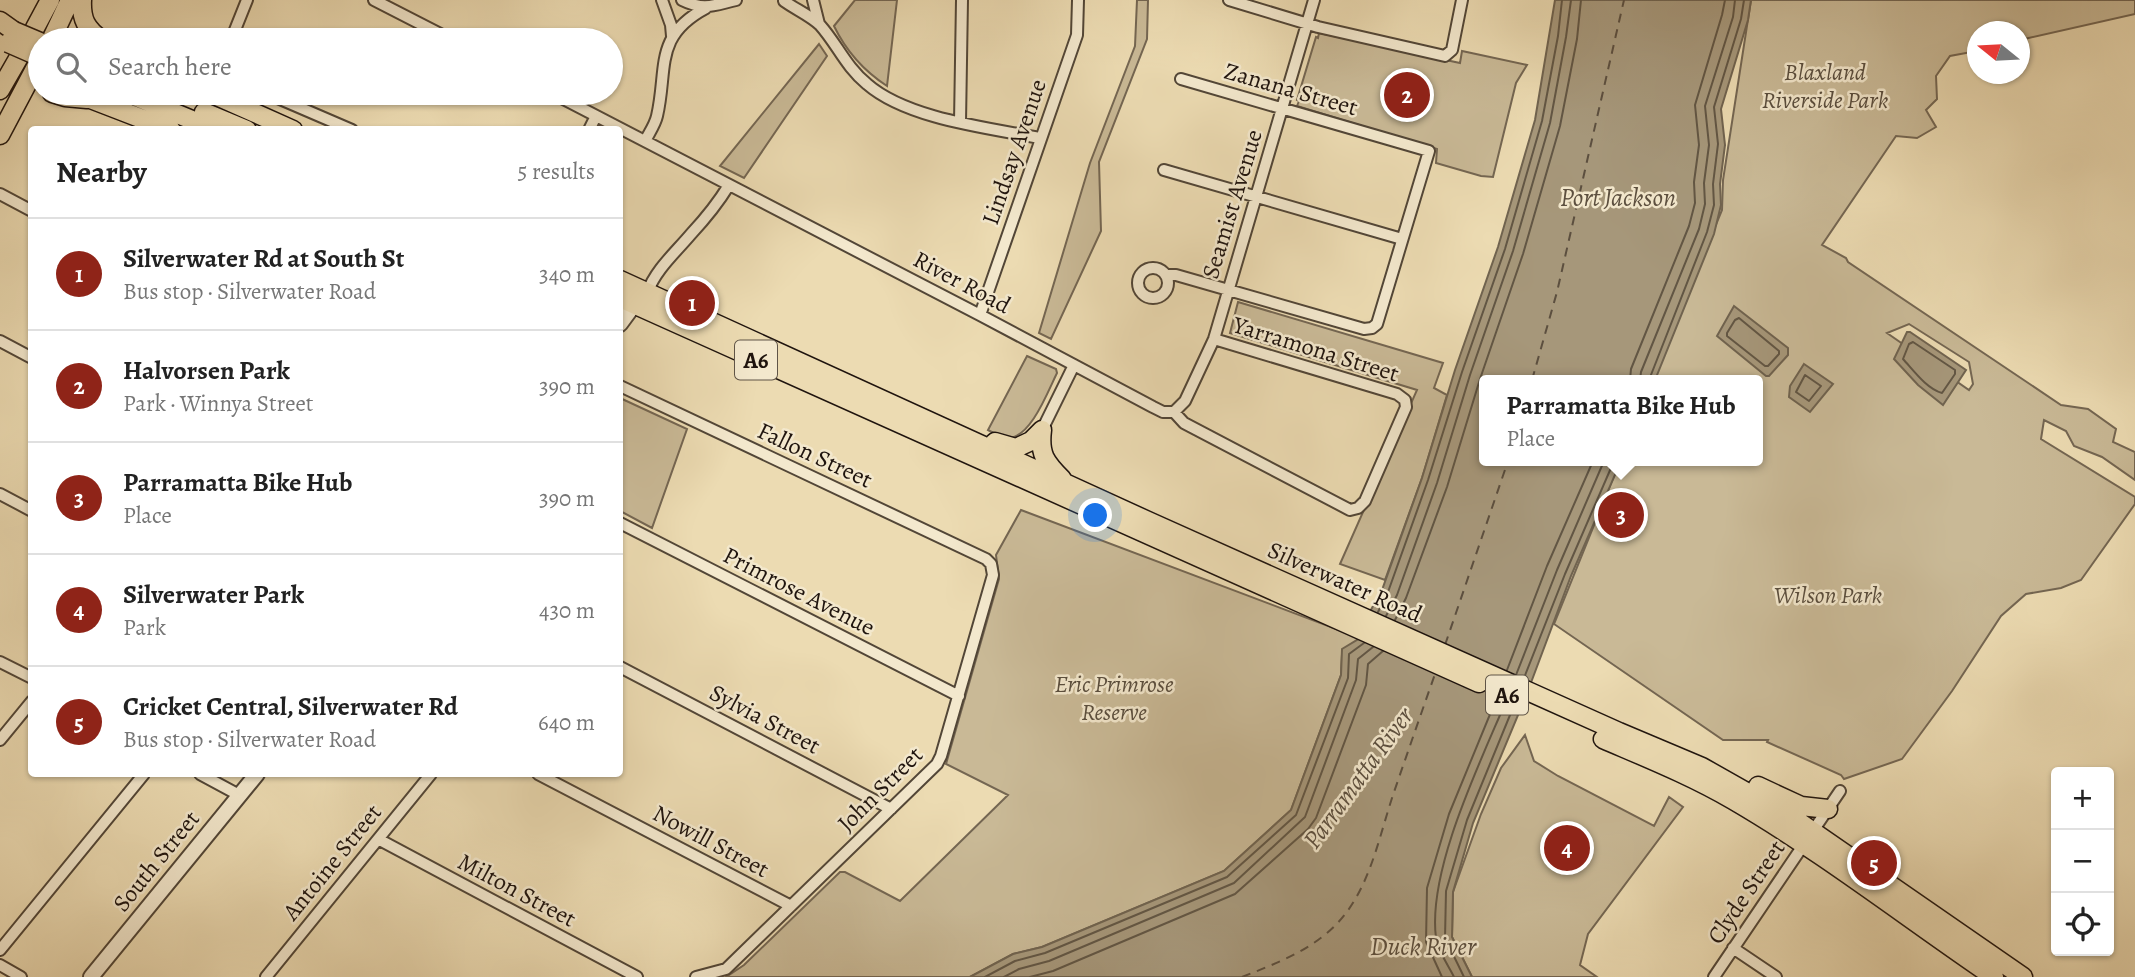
<!DOCTYPE html>
<html lang="en">
<head>
<meta charset="utf-8">
<style>
	:root { --surface:#fff; --page:#f6f6f6; --text:#222; --muted:#767676; --line:#e0e0e0; --accent:#8f2418 }
	body { margin:0; font-family:Alegreya,serif; background:var(--page); color:var(--text) }
	.controls { position:absolute; right:21px; bottom:21px; display:grid; overflow:hidden; border-radius:7px; box-shadow:0 2px 5px #0004 }
	.controls button { width:63px; height:63px; display:grid; place-items:center; padding:0; border:0; border-bottom:2px solid var(--line); background:var(--surface); color:var(--text); font:35px sans-serif }
	.compass { position:absolute; left:1967px; top:21px; width:63px; height:63px; border-radius:50%; background:var(--surface); box-shadow:0 2px 5px #0004; rotate:288deg }
	.you { position:absolute; left:1096px; top:516px; width:24px; height:24px; margin:-18px; border:5px solid #fff; border-radius:50%; background:#1a73e8; box-shadow:0 0 0 10px #1a73e833 }
	.badge { display:grid; place-items:center; width:46px; height:46px; border-radius:50%; background:var(--accent); color:#fff; font-size:23px; font-weight:700 }
	.pin { position:absolute; translate:-50% -50%; border:4px solid #fff; box-shadow:0 2px 7px #0006 }
	.popup { position:absolute; left:1479px; top:375px; width:284px; height:91px; box-sizing:border-box; display:grid; place-content:center; border-radius:7px; background:var(--surface); filter:drop-shadow(0 2px 5px #0005); font-size:23px; white-space:nowrap; color:var(--muted) }
	.popup b { font-size:26px; color:var(--text) }
	.popup::after { content:''; position:absolute; left:50%; top:100%; margin-left:-14px; border:14px solid transparent; border-top-color:var(--surface) }
	.list { margin:0; padding:0; list-style:none }
	h2 { display:flex; justify-content:space-between; align-items:center; height:91px; margin:0; padding:0 28px; font-size:30px }
	h2 small { font-size:23px; font-weight:400; color:var(--muted) }
	.list li { display:grid; grid-template-columns:46px 1fr auto; gap:21px; align-items:center; box-sizing:border-box; height:112px; padding:0 28px; border-top:2px solid var(--line) }
	.list b { display:block; font-size:26px; white-space:nowrap }
	.list p { margin:0; font-size:23px; white-space:nowrap; color:var(--muted) }
	.list em { font-size:23px; font-style:normal; color:var(--muted) }
	.icon { flex:none; width:38px; height:38px; fill:none; stroke:currentColor; stroke-width:2; stroke-linecap:round; stroke-linejoin:round }
	.map { position:relative; flex:none; width:2135px; height:977px; overflow:hidden }
	.search { position:absolute; background:var(--surface); box-shadow:0 2px 5px #0004; left:28px; top:28px; width:595px; height:77px; display:flex; align-items:center; gap:18px; box-sizing:border-box; padding:0 24px; border-radius:38px; color:var(--muted); font-size:26px }
	.panel { position:absolute; background:var(--surface); box-shadow:0 2px 5px #0004; left:28px; top:126px; width:595px; height:651px; border-radius:7px }
	.map>svg:first-child { display:block }
</style>
</head>
<body>
<div class="map">
<svg width="2135" height="977" viewBox="0 0 2135 977">
	<rect width="100%" height="100%" fill="#ecdbb2"/>
	<filter id="stains"><feTurbulence type="fractalNoise" baseFrequency=".00286" numOctaves="4"/><feColorMatrix values="0 0 0 0 .2 0 0 0 0 .09 0 0 0 0 .02 0 0 0 .5 -.17"/></filter>
	<radialGradient id="worn" r=".72"><stop offset=".6" stop-color="#630" stop-opacity="0"/><stop offset="1" stop-color="#630" stop-opacity=".3"/></radialGradient>
	<!-- green -->
	<path fill="#c9b996" stroke="#746652" stroke-width="2" fill-rule="evenodd" d="M855,0H897L887,86C864,71 846,51 834,26Z
		M1137,0H1148L1147,39L1099,162L1101,231L1051,339L1039,333L1090,163L1135,46Z
		M1751,0H2135V14L2020,40V32H1978L1977,51L1950,56L1936,76L1937,99L1926,110L1936,127L1917,138L1896,136L1822,245L1846,258L1848,262L2061,405L2088,409L2116,429L2113,442L2135,452V480L2102,457L2074,446L2066,431L2044,420L2041,439L2135,497V504L2081,580L2061,588L2026,594L2001,616L1952,691L1902,759L1844,779L1841,775L1767,742L1768,740H1723L1554,624L1620,461H1758V380H1652L1722,210L1723,180ZM1909,324L1969,362L1973,384L1969,390L1887,333Z
		M1319,33L1460,63L1462,51L1527,65L1516,83L1493,177L1481,176L1436,163L1437,149L1297,106L1299,101L1297,100L1316,37L1318,38Z
		M819,44L827,56L744,178L720,166Z
		M1238,302L1443,363L1434,388L1447,395L1422,478L1385,580L1340,564L1417,390L1230,333Z
		M1027,356L1056,369L1057,373C1048,391 1031,437 1009,438C1002,438 994,433 988,430Z
		M620,398L687,429L652,528L620,511Z
		M1021,510L1360,638L1342,654L1341,675L1291,810L1224,871L1042,947L1013,954L970,977H726L744,965L840,872H845L900,901L1008,795L946,764L999,579L996,555Z
		M1525,735L1534,761L1558,776L1654,826L1669,797L1683,807L1588,934L1580,965L1597,977H1472L1452,937L1453,892L1481,814L1501,768Z"/>
	<!-- water -->
	<path fill="#a6977a" stroke="#70634f" stroke-width="2" d="M1555,0H1751L1748,20L1721,109L1725,145L1720,184L1721,205L1714,234L1655,380H1484V461H1621L1571,576L1526,696L1473,823L1453,892L1452,937L1472,977H970L1013,954L1042,947L1224,871L1291,810L1341,675L1342,649L1360,638L1363,624L1382,590L1422,478L1455,370L1498,247L1535,120Z
		M1734,306L1788,348V355L1769,376H1766L1717,336Z
		M1907,332H1910L1966,370L1943,405L1918,385L1894,359Z
		M1804,364L1833,384L1810,412L1789,397L1790,386Z"/>
	<g fill="none" stroke-linecap="round" stroke-linejoin="round">
		<!-- shore -->
		<path stroke="#625644" stroke-width="2" d="M1739,318L1779,351V354L1768,366H1765L1727,336V333L1735,320Z
			M1913,342L1955,370V374L1942,393C1927,389 1914,371 1903,359L1909,344Z
			M1805,375L1821,386L1809,401L1796,392Z
			M1630,380L1631,369L1689,226L1695,203L1694,182L1699,145L1695,105L1722,15L1725,0
			M1640,380L1641,372L1699,229L1705,204L1704,183L1709,145L1705,106L1733,17L1735,0
			M1649,380L1707,232L1714,205L1713,184L1718,144L1714,107L1741,19L1744,0
			M1378,612L1388,592L1428,480L1462,372L1505,249L1542,121L1558,36L1562,0
			M1386,616L1397,595L1437,483L1470,375L1513,251L1550,123L1566,37L1571,0
			M1395,620L1406,598L1447,487L1480,379L1523,254L1560,126L1577,39L1581,0
			M1507,670L1547,566L1593,461
			M1516,675L1557,570L1604,461
			M1524,678L1565,574L1614,461
			M985,977L1015,961L1045,953L1227,877L1296,815L1348,678L1349,654L1364,643
			M1004,977L1019,969L1049,961L1234,883L1305,817L1356,680L1358,659L1373,647
			M1030,977L1053,971L1235,894L1308,829L1316,818L1366,685L1368,664L1383,651
			M1442,977L1426,942L1427,888L1449,814L1500,690
			M1454,977C1448,965 1438,951 1436,938C1427,869 1482,759 1509,694
			M1464,977L1445,938L1446,891L1467,820L1517,698"/>
		<!-- ferry -->
		<path stroke="#5c4f3f" stroke-width="2" stroke-dasharray="9 7" stroke-linecap="butt" d="M1532,380L1557,292L1624,0
			M1445,645L1508,461
			M1242,977C1272,965 1302,954 1327,933C1368,899 1377,843 1393,795C1407,754 1421,714 1435,674"/>
		<defs>
			<path id="minor" d="M374,0L452,40
				M662,0L671,25L672,36
				M682,0C704,11 714,5 736,0
				M813,0L819,24
				M1229,0L1318,27L1445,56L1452,50L1462,0
				M784,1C795,9 811,16 820,25C837,44 846,67 867,84C907,119 989,128 1040,138
				M231,40L247,0
				M266,93L352,130
				M552,93L980,315L1153,407L1163,412H1174L1184,423L1350,510L1358,508L1365,501L1406,407L1405,400L1397,394L1214,339
				M960,122L962,0
				M589,130L596,116
				M645,141C649,133 655,125 657,116C668,69 653,36 706,8
				M1164,170L1402,239
				M0,194L32,211
				M1138 283a15 15 0 1 1 30 0a15 15 0 1 1-30 0Z
				M1166,275H1176L1364,329L1372,328L1377,324L1429,151L1181,79
				M647,293C656,269 675,253 691,234C705,219 718,203 729,185
				M980,315L1077,35L1078,0
				M0,341L32,358
				M620,386L986,559L991,564L993,575L941,756L937,764L726,969L696,977
				M1174,412L1185,401L1214,339L1314,0
				M1042,430L1074,365
				M0,494L32,511
				M620,523L959,696
				M0,662L32,678
				M620,667L891,809
				M0,740L32,701
				M200,774L239,795
				M538,774L791,906
				M378,839L637,977
				M1733,948L1776,977
				M0,950L144,774
				M0,965L21,977
				M266,977L431,774
				M1714,977L1840,791"/>
			<path id="tertiary" d="M620,324L634,305
				M91,977L257,774"/>
			<path id="trunk" d="M82,0C81,19 86,29 102,40
				M0,21L14,31
				M35,28L50,0
				M53,36L70,0
				M0,90L19,57
				M52,93L65,97L87,99
				M75,93L171,130
				M127,93L216,130
				M210,93L293,130
				M204,112L247,130
				M0,135L37,65
				M620,280L1148,521L1619,732L1702,767L1796,820L2023,977
				M620,298L1479,683
				M1042,430C1039,454 1045,462 1062,479
				M995,442L1016,448L1031,441L1042,430
				M1603,739C1647,758 1692,776 1733,800C1824,853 1907,918 1994,977
				M1758,786L1801,806L1828,809"/>
		</defs>
		<!-- minor casing -->
		<use href="#minor" stroke="#524637" stroke-width="14"/>
		<!-- tertiary casing -->
		<use href="#tertiary" stroke="#524637" stroke-width="18"/>
		<!-- trunk casing -->
		<use href="#trunk" stroke="#1f140e" stroke-width="21"/>
		<!-- minor -->
		<use href="#minor" stroke="#f3e8cd" stroke-width="10"/>
		<!-- tertiary -->
		<use href="#tertiary" stroke="#f3e8cd" stroke-width="14"/>
		<!-- trunk -->
		<use href="#trunk" stroke="#ecdbb2" stroke-width="18"/>
		<defs>
			<path id="trunk-bridge" d="M14,31L40,42
				M8,43L40,57"/>
		</defs>
		<!-- trunk-bridge casing -->
		<use href="#trunk-bridge" stroke="#1f140e" stroke-width="21" stroke-linecap="butt"/>
		<!-- trunk-bridge -->
		<use href="#trunk-bridge" stroke="#ecdbb2" stroke-width="18"/>
	</g>
	<g text-anchor="middle" dominant-baseline="central" stroke-width="5" stroke-linejoin="round" paint-order="stroke">
		<!-- shield labels -->
		<g fill="#f3e8cd" stroke="#5f5447" stroke-width="2">
			<rect x="735" y="340.5" width="42" height="39" rx="5"/>
			<rect x="1486" y="675.5" width="42" height="39" rx="5"/>
		</g>
		<g font-size="23" font-weight="bold" fill="#1f140e">
			<text x="756" y="360">A6</text>
			<text x="1507" y="695">A6</text>
		</g>
		<!-- park labels -->
		<g font-size="24" font-style="italic" fill="#5a4e3e" stroke="#f3e8cd">
			<text x="1825" y="72">Blaxland<tspan x="1825" dy="28">Riverside Park</tspan></text>
			<text x="1828" y="595">Wilson Park</text>
			<text x="1114" y="684">Eric Primrose<tspan x="1114" dy="28">Reserve</tspan></text>
		</g>
		<!-- street labels -->
		<g font-size="24" fill="#1f140e" stroke="#f3e8cd">
			<text transform="translate(1291 89) rotate(16)">Zanana Street</text>
			<text transform="translate(1014 152) rotate(-71)">Lindsay Avenue</text>
			<text transform="translate(1232 204) rotate(-73)">Seamist Avenue</text>
			<text transform="translate(962 282) rotate(28)">River Road</text>
			<text transform="translate(1316 349) rotate(17)">Yarramona Street</text>
			<text transform="translate(815 455) rotate(25)">Fallon Street</text>
			<text transform="translate(1345 582) rotate(24)">Silverwater Road</text>
			<text transform="translate(799 591) rotate(27)">Primrose Avenue</text>
			<text transform="translate(765 719) rotate(28)">Sylvia Street</text>
			<text transform="translate(880 789) rotate(-45)">John Street</text>
			<text transform="translate(711 841) rotate(28)">Nowill Street</text>
			<text transform="translate(156 861) rotate(-51)">South Street</text>
			<text transform="translate(332 862) rotate(-51)">Antoine Street</text>
			<text transform="translate(517 890) rotate(28)">Milton Street</text>
			<text transform="translate(1746 892) rotate(-56)">Clyde Street</text>
		</g>
		<!-- water labels -->
		<g font-size="26" font-style="italic" fill="#5c4f3f" stroke="#f3e8cd">
			<text x="1618" y="197">Port Jackson</text>
			<text transform="translate(1358 778) rotate(-54)">Parramatta River</text>
			<text x="1423" y="946">Duck River</text>
		</g>
	</g>
	<rect width="100%" height="100%" filter="url(#stains)"/>
	<rect width="100%" height="100%" fill="url(#worn)"/>
</svg>
<div class="controls">
<button>+</button>
<button>−</button>
<button><svg class="icon" aria-label="locate" viewBox="0 0 24 24"><circle cx="12" cy="12" r="6"/><path d="M12 2v4M12 18v4M2 12h4M18 12h4"/></svg></button>
</div>
<svg class="compass" viewBox="-18 -18 36 36"><path d="M0-13l5 13h-10z" fill="#e53935"/><path d="M0 13l5-13h-10z" fill="#767676"/></svg>
<div class="you"></div>
<div class="pin badge" style="left:692px;top:303px">1</div>
<div class="pin badge" style="left:1407px;top:95px">2</div>
<div class="pin badge" style="left:1621px;top:515px">3</div>
<div class="popup"><b>Parramatta Bike Hub</b>Place</div>
<div class="pin badge" style="left:1567px;top:848px">4</div>
<div class="pin badge" style="left:1874px;top:863px">5</div>
<div class="search"><svg class="icon" aria-label="search" viewBox="0 0 24 24"><circle cx="10" cy="10" r="6"/><path d="M15 15l6 6"/></svg>Search here</div>
<section class="panel">
<h2>Nearby<small>5 results</small></h2>
<ul class="list">
<li><span class="badge">1</span><div><b>Silverwater Rd at South St</b><p>Bus stop · Silverwater Road</p></div><em>340 m</em></li>
<li><span class="badge">2</span><div><b>Halvorsen Park</b><p>Park · Winnya Street</p></div><em>390 m</em></li>
<li><span class="badge">3</span><div><b>Parramatta Bike Hub</b><p>Place</p></div><em>390 m</em></li>
<li><span class="badge">4</span><div><b>Silverwater Park</b><p>Park</p></div><em>430 m</em></li>
<li><span class="badge">5</span><div><b>Cricket Central, Silverwater Rd</b><p>Bus stop · Silverwater Road</p></div><em>640 m</em></li>
</ul>
</section>
</div>
</body>
</html>
